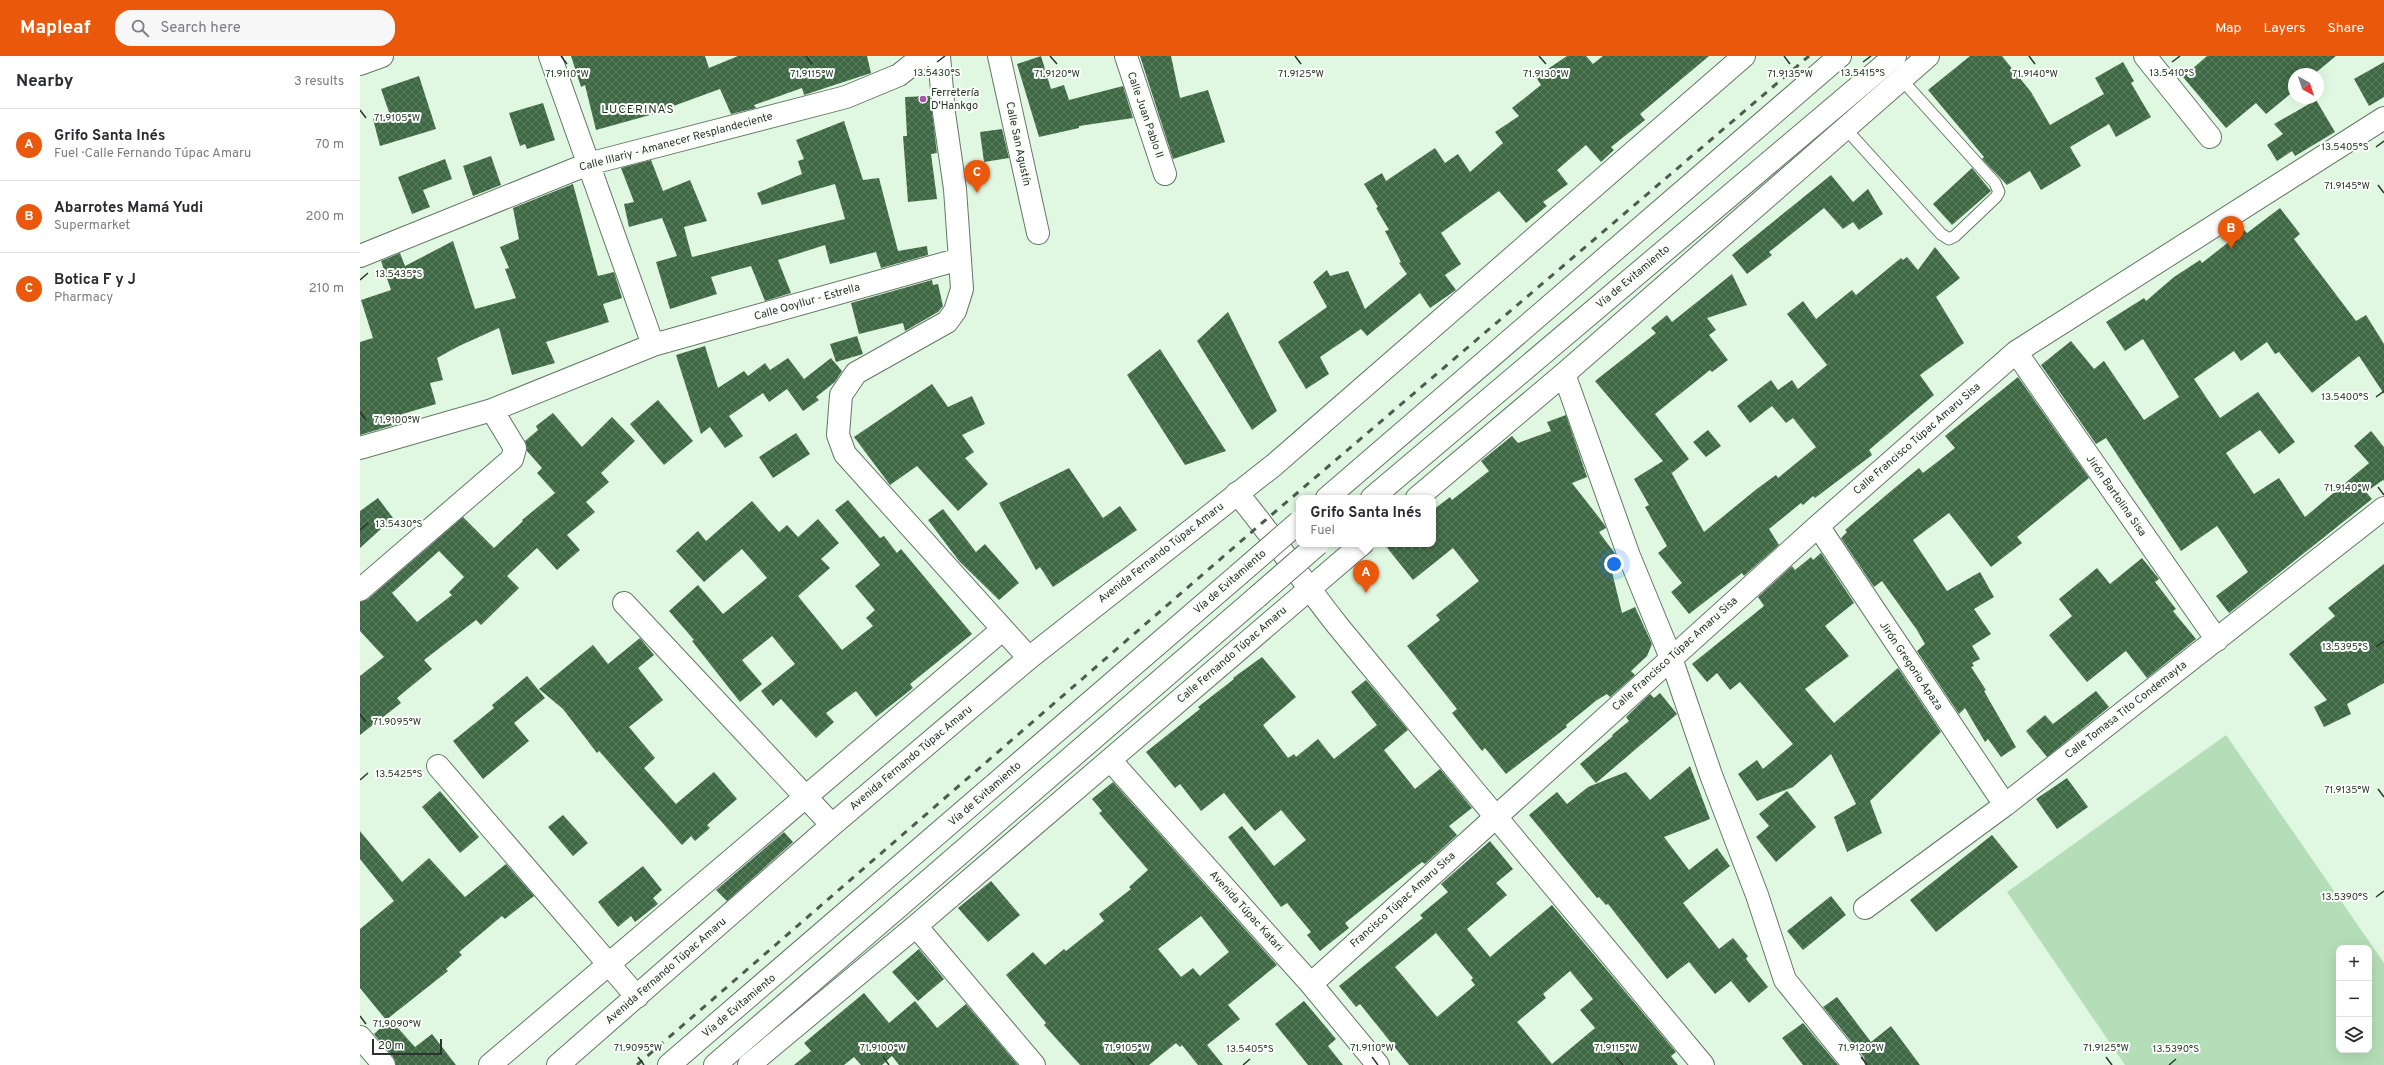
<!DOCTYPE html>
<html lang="en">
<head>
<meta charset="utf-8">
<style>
	:root { --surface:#fff; --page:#f7f7f7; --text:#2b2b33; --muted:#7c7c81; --line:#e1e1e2; --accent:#ea580c }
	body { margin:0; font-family:Overpass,sans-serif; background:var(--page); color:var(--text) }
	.controls { position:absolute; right:12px; bottom:12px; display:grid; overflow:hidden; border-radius:8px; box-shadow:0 4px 16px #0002 }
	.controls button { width:36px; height:36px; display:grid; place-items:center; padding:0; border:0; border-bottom:1px solid var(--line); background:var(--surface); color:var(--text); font:20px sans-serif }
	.compass { position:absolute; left:1928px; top:12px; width:36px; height:36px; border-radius:50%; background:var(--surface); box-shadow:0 4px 16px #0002; rotate:141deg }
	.scale { position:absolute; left:12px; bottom:10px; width:70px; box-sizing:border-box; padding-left:4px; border:2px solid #2b342c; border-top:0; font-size:11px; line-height:14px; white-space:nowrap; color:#2b342c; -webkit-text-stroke:3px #fafffa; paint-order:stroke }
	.you { position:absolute; left:1254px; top:508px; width:14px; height:14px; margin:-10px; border:3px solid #fff; border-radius:50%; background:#1a73e8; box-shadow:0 0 0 6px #1a73e833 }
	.badge { display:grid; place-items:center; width:26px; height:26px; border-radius:50%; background:var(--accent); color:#fff; font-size:13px; font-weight:700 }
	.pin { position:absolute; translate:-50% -33px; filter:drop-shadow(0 1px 2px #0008) }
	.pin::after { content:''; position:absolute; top:21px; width:14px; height:12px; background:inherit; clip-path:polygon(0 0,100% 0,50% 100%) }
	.popup { position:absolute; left:936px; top:439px; width:140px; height:52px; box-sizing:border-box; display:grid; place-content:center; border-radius:8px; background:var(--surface); filter:drop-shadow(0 1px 3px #0005); font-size:13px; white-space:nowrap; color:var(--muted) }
	.popup b { font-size:15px; color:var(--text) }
	.popup::after { content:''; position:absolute; left:50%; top:100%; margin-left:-8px; border:8px solid transparent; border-top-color:var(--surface) }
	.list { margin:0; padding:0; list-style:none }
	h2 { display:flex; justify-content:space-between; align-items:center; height:52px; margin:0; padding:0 16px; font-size:17px }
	h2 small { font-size:13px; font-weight:400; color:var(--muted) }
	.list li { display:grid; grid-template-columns:26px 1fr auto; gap:12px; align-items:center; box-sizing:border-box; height:72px; padding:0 16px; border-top:1px solid var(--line) }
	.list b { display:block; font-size:15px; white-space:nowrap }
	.list p { margin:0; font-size:13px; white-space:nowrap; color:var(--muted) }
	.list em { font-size:13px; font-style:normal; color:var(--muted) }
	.icon { flex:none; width:22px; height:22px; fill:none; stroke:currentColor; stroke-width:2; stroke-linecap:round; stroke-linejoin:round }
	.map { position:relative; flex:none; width:2024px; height:1009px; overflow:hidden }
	header { display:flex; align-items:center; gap:24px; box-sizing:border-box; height:56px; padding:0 20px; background:var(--accent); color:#fff }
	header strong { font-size:19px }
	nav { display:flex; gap:22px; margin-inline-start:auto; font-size:14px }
	.search { width:280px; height:36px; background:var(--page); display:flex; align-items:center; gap:10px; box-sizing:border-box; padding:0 14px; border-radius:16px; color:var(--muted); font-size:15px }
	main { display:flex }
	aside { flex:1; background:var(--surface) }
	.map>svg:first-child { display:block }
</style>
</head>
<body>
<header>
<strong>Mapleaf</strong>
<div class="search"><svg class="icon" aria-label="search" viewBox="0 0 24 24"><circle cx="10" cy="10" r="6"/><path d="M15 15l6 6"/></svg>Search here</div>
<nav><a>Map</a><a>Layers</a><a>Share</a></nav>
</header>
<main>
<aside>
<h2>Nearby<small>3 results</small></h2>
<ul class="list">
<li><span class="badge">A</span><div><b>Grifo Santa Inés</b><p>Fuel · Calle Fernando Túpac Amaru</p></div><em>70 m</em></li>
<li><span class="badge">B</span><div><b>Abarrotes Mamá Yudi</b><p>Supermarket</p></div><em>200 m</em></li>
<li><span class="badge">C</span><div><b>Botica F y J</b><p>Pharmacy</p></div><em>210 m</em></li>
</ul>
</aside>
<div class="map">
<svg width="2024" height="1009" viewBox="0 0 2024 1009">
	<defs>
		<pattern id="building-cross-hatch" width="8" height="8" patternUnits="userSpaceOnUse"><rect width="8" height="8" fill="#3f6944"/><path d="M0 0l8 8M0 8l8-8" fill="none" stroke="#5f7f63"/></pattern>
	</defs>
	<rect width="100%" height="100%" fill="#e0f8e2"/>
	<!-- garden -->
	<path fill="#b4deb8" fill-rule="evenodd" d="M1866,679L2024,907V1009H1765L1647,836ZM1979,892H2009V994H1979Z"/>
	<!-- building -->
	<path fill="url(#building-cross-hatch)" fill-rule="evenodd" d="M211,0H345L349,12L378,0H507L511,17L444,39L442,32L394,49L396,52L371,58L360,33L308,52V54L236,74L225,29L221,31Z
		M681,0L691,33L704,29L709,44L763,30L773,62L719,70V72L679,81L657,8Z
		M780,0H811L820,42L848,34L865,86L813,103Z
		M1207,0H1226L1233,8L1243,0H1349L1280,58L1285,64L1251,91L1254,94L1241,106L1226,89L1197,114L1208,128L1183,146L1187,150L1166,167L1139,135L1081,177L1101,208L1085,219L1096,234L1070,252L1060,237L1007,280L1001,273L960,301L969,318L946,333L918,286L967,251L953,226L967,214L970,220L988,215L1005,253L1047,218L1039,207L1041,206L1025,175L1029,174L1016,152L1018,151L1004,128L1022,117L1026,125L1075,92L1085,107L1098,98L1110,116L1143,87L1135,76L1159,60L1152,52L1181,29L1176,21Z
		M1610,0H1642L1671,36L1690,69L1744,38L1735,22L1763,6L1774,25L1771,27L1791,61L1756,81L1749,68L1710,91L1721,110L1681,134L1670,115L1647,129L1622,103L1624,101L1568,34Z
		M1847,0H1976L1954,18H1934V35L1906,58L1896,47L1866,72L1823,21Z
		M2024,6V41L2009,50L1994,23Z
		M59,20L76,73L20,90L13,63L30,59L21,33Z
		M570,40L577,97L571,98L577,143L548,146L543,80H547L545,41Z
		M1956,44L1975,76L1935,100L1932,95L1917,105L1907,89L1923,78L1914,68Z
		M183,47L195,84L167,93L165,88L160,90L149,57Z
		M484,65L503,124L519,122L538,195L567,190L568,199L521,212L516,196L470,208L465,189L418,204L431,237L405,245L391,210L351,221L357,238L310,253L296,206L317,200L302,162L269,171L264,148L274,146L261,112L291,104L303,135L330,124L347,165L324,171L332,201L485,163L475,128L402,149L397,137L442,118L438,105L444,103L436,84Z
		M642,73L649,102L624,106L620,76Z
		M131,100L141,129L113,140L103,110Z
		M85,103L92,123L63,134L70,151L52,158L38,121Z
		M1612,112L1631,135L1592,169L1573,148Z
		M1471,119L1493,146L1508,133L1523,158L1499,174L1493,166L1483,173L1464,152L1409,196L1412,199L1387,218L1372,199Z
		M213,128L238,220L254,216L262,242L243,248L249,266L186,286L195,307L152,319L139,272L99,290L77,302L83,324L70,327L76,348L36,360L40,367L0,379V286L13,282L1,244L31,234L21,205L40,197L45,210L93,185L115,253L156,242L145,213L149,212L140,191L159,183L153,152Z
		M1920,152L1940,178L1934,183L1996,265L2006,259L2024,288V338L1999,300L1952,337L1919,296L1915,298L1907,286L1881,305L1874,295L1834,323L1860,362L1898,336L1935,386L1919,398L1900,374L1866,397L1894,438L1919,422L1945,461L2009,407L1994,390L2011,375L2024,391V425L2023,424L2006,436L2012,443L1869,557L1856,540L1888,516L1857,470L1821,495L1746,382L1736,388L1681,309L1711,285L1734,313L1744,305L1784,364L1819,341L1783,283L1765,295L1746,266L1784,242L1786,245L1814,221L1840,204L1842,207L1884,174L1887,177Z
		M1575,191L1600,222L1576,241L1604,287L1560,319L1574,339L1509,394L1512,399L1455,442L1453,440L1443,449L1441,447L1409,473L1419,489L1384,520L1382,517L1329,558L1311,536L1322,527L1298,497L1307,490L1285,451L1289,449L1274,423L1303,405L1235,325L1296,277L1291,272L1307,259L1312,266L1372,218L1387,249L1347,262L1356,274L1349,279L1368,304L1352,316L1350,314L1295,358L1329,403L1312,417L1310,414L1344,476L1398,432L1416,419L1418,422L1456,391L1433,362L1426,367L1412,350L1390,367L1377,350L1411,324L1418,334L1432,324L1438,333L1467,309L1427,258L1443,245L1456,263L1492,234L1496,239L1541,202L1543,204L1547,201L1558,214Z
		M572,224L573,229L578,228L583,250L578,256L545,275L543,267L499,278L491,247Z
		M868,256L917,355L892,374L837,285Z
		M497,280L503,298L476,306L470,288Z
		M345,290L358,332L384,315L388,320L405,307L410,314L428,302L444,323L471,302L482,315L475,326L456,341L459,344L443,355L427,333L409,346L403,337L369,360L383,380L365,392L350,371L341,378L316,299Z
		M800,293L866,395L825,409L767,319Z
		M1658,321L1729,422L1657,481L1662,487L1631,511L1589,457L1553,484L1587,535L1620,516L1634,541L1614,553L1631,578L1612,590L1620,603L1612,607L1614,610L1611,611L1626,634L1624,635L1656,691L1641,701L1628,683L1625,686L1605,652L1599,658L1557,595L1565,588L1557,574L1522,525L1514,531L1481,482L1487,476L1485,474L1537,430L1559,412L1563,417L1595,392L1585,380Z
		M572,328L588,351L612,340L625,368L602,379L614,396L605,402L628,428L598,455L557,410L530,429L494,381Z
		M298,344L333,385L304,409L270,368Z
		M193,357L222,391L252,361L275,385L241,417L249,426L226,446L235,456L207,479L220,494L197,514L177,492L147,520L159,532L121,569L116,564L64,604L72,613L37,642L41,647L0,679V620L24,601L0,575V546L8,543L103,461L134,492L163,465L162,464L195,437L177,417L182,412L167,395L165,385L178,374L176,370ZM79,495L104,521L89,536L92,539L57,566L32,537Z
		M1206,359L1227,421L1212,427L1244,468L1246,472L1239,476L1256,499L1249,504L1262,557L1275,551L1292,588L1287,600L1271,615L1275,619L1250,641L1247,638L1237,644L1206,669L1207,671L1146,718L1125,692L1122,695L1092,657L1097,653L1047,590L1080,564L1076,559L1119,525L1093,492L1053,524L1024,488H1073V454L1090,441L1092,444L1129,415L1121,405L1152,380L1158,387L1191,375L1187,366Z
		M1348,374L1361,390L1346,401L1333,386Z
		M436,377L450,398L413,422L399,401Z
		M709,412L743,462L760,450L777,474L693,531L680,511L676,514L639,447Z
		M18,442L33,462L0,492V455Z
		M488,444L520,482L524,480L537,497L541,493L612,578L550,628L553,632L516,661L496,635L466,657L474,666L456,682L421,643L413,650L401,635L435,608L412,580L382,604L402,628L380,646L332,585L334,584L309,555L338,529L363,558L407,522L382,493L344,526L316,495L338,475L346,485L392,445L419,476L427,469L438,481L458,463L479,487L461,503L470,512L438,540L482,594L513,570L506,562L515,554L495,530L520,509L475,454Z
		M583,453L616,496L625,488L659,527L639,544L599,505L568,464Z
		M1461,497L1494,547L1465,570L1489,600L1445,633L1474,667L1538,612L1581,676L1510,745L1522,777L1487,796L1474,761L1496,748L1471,698L1433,731L1397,745L1378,718L1397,704L1403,713L1433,688L1380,626L1370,634L1357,617L1347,626L1332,608L1404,550L1398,541L1432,510L1435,514L1451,501L1453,504Z
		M1782,502L1799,523L1795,526L1816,553L1813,555L1836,583L1787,622L1766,595L1727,626L1689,579L1712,560L1699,543L1737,512L1750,528Z
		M2024,508V627L1987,648L1991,658L1964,671L1954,651L1967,644L1929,598L1975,560L1968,552Z
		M280,582L294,599L278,612L303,644L269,671L295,702L284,712L316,748L354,716L377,743L347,769L350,772L335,785L331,780L322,789L239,695L237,697L203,653L179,633L233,589L248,608Z
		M902,601L936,641L903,669L928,702L934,698L936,701L958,683L974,703L1017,669L991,636L1006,624L1048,674L1024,694L1055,733L1080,713L1112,752L1089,770L1097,779L1065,808L1062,806L985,867L989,872L960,895L947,879L951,876L927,847L921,851L868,781L882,770L914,810L946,784L921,754L895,775L864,737L841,755L820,728L815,732L786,696L840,653L838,651L874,623L873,622Z
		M167,620L185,642L154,667L169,685L123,723L93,685L134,652L132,649Z
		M1736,635L1749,651L1687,701L1666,675L1685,659L1693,668Z
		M1300,637L1317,658L1236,727L1220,708L1253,680L1252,679L1269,665L1266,661L1290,638L1294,642Z
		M1330,710L1350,763L1304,781L1329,814L1357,792L1370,810L1323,847L1359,893L1373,882L1388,900L1386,903L1408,931L1389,947L1371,925L1355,938L1329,906L1307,923L1248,848L1246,849L1239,841L1237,842L1169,759L1197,736L1207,748L1228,731L1266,716L1290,744Z
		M1707,722L1728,751L1697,773L1676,743Z
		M753,726L917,909L868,949L880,963L847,989L863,1009H838L822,989L820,991L816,987L789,1009H720L684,969L686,967L646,919L673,896L685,909L704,893L706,895L744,865L739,858L771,833L769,831L788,814L739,757L742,755L732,743ZM841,860L869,896L840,920L833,912L821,921L798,893Z
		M80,735L119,781L100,797L62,751Z
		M1427,735L1456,771L1416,806L1396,781L1409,770L1399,758Z
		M203,759L228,787L213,800L188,771Z
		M0,775L42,826L69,802L105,841L146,808L174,840L145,863L142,860L99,896L102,899L86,913L88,915L26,964L0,932V873L34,845L0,803Z
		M424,776L433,786L367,845L356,834Z
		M1632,779L1658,811L1576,876L1550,844Z
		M1130,785L1153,813L1136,827L1147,839L1107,873L1130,901L1192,849L1316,996L1311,1000L1318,1009H1049L1000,948L996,951L979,930L1063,862L1060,859L1088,836L1081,828ZM1076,877L1113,922L1111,924L1115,929L1077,961L1035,911ZM1210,915L1233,943L1220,954L1235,972L1192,1008L1157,966L1186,942L1183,938Z
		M283,810L302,834L293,842L298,848L275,866L271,860L258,871L238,846Z
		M631,825L660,859L628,886L598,852Z
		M1471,840L1486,859L1443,894L1427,875Z
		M559,893L584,923L558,945L532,916Z
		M504,937L529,967L555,945L577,972L606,948L658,1009H539L532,1000L522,1009H501L494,1001L484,1009H434L451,995L444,987Z
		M1477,941L1511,986L1531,970L1560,1009H1506L1504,1001L1463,951Z
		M944,945L976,983L968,990L983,1009H948L915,968Z
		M30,963L55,991L72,978L96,1009H36L33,1001L14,978Z
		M1443,967L1478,1009H1443L1422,982Z"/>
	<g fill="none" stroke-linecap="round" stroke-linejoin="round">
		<defs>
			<path id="service" d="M1485,72L1581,178L1589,183L1595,180L1636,141L1639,136L1635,127L1541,23"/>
			<path id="minor" d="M190,0L293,289
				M579,0L584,57L595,133L602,233L595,255L587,266L496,317L481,339L478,379L485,398L669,602
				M639,0L678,177
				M766,0L805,118
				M1785,0L1850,81
				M0,8L22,0
				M0,200L228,108L486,41L539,19L563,0
				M1656,296L1857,584
				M1204,318L1269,500L1311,602L1351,719L1397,839L1425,924L1494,1009
				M0,392L132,354L293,289L600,203
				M1057,442L1204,318L1568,0
				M1458,470L1645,749
				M0,534L152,403L155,392L132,354
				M264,547L472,769
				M750,704L951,928L1018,1009
				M78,710L277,941
				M1505,852L1645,749L2024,452
				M556,870L674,1009
				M951,928L1458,470L1656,296L2024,62
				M0,981L24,1009
				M130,1009L642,574
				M198,1009L472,769L669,602L914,409L1384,0
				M389,1009L556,870L1002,488"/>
			<path id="secondary" d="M877,437C913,480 943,526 978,570C1099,717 1220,863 1343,1009"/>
			<path id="trunk" d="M967,442L1480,0
				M1012,442L1535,0
				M309,1009L878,519
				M355,1009L897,541"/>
		</defs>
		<!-- service casing -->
		<use href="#service" stroke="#637865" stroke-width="13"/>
		<!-- minor casing -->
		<use href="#minor" stroke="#637865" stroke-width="24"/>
		<!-- secondary casing -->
		<use href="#secondary" stroke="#637865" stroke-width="24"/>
		<!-- trunk casing -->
		<use href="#trunk" stroke="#637865" stroke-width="24"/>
		<!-- service -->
		<use href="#service" stroke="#fff" stroke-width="11"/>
		<!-- minor -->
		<use href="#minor" stroke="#fff" stroke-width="22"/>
		<!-- secondary -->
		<use href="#secondary" stroke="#fff" stroke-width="22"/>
		<!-- trunk -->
		<use href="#trunk" stroke="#fff" stroke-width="22"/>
		<!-- rail -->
		<path stroke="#4f5b50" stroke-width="3" stroke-dasharray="7 7" stroke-linecap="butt" d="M277,1009L902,467L1449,0"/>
		<defs>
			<path id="trunk-bridge" d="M878,519L939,466
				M897,541L958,488"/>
		</defs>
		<!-- trunk-bridge casing -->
		<use href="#trunk-bridge" stroke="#637865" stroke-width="24" stroke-linecap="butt"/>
		<!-- trunk-bridge -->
		<use href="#trunk-bridge" stroke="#fff" stroke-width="22"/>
	</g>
	<!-- ticks -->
	<path fill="none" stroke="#2b342c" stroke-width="1.5" d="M201,0L207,8M446,0L452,8M690,0L697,8M935,0L941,8M1179,0L1186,8M1424,0L1430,8M1669,0L1675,8M577,6L585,0M1503,6L1511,0M1812,6L1820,0M0,54L6,62M2016,91L2024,85M2018,129L2024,137M0,224L8,217M2016,341L2024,335M0,356L6,364M2018,431L2024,439M0,474L8,467M2016,591L2024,585M0,658L6,666M0,724L8,717M2018,733L2024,741M2016,841L2024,835M0,960L6,968M278,1001L284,1009M523,1001L529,1009M767,1001L774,1009M1012,1001L1018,1009M1256,1001L1263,1009M1501,1001L1507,1009M1746,1001L1752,1009M883,1009L890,1003M1809,1009L1816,1003"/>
	<!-- markers -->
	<circle fill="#b04bb0" stroke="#fafffa" stroke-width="1.5" cx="563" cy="43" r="4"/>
	<g text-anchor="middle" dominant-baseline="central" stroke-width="4" stroke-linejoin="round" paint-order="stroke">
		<!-- poi labels -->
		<g font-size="11" fill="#2b342c" stroke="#fafffa" text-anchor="start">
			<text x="571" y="37">Ferretería<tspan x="571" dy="13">D'Hankgo</tspan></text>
		</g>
		<!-- street labels -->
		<g font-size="11" fill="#2b342c" stroke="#fafffa">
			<text transform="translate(785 59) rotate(71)">Calle Juan Pablo II</text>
			<text transform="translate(316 86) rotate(-15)">Calle Illariy - Amanecer Resplandeciente</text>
			<text transform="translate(658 88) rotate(78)">Calle San Agustín</text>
			<text transform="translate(1273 221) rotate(-40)">Vía de Evitamiento</text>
			<text transform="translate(447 246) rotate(-16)">Calle Qoyllur - Estrella</text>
			<text transform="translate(1557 383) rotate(-41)">Calle Francisco Túpac Amaru Sisa</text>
			<text transform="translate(1756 440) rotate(55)">Jirón Bartolina Sisa</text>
			<text transform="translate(801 497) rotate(-38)">Avenida Fernando Túpac Amaru</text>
			<text transform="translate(870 526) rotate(-41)">Vía de Evitamiento</text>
			<text transform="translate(1315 598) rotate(-42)">Calle Francisco Túpac Amaru Sisa</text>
			<text transform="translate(872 599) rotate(-41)">Calle Fernando Túpac Amaru</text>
			<text transform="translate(1551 610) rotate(56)">Jirón Gregorio Apaza</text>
			<text transform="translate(1766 654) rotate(-38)">Calle Tomasa Tito Condemayta</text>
			<text transform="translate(551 702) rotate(-40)">Avenida Fernando Túpac Amaru</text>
			<text transform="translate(625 738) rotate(-41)">Vía de Evitamiento</text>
			<text transform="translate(1043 844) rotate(-42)">Francisco Túpac Amaru Sisa</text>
			<text transform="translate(886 855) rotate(48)">Avenida Túpac Katari</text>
			<text transform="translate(306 915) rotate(-41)">Avenida Fernando Túpac Amaru</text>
			<text transform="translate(379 950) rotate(-40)">Vía de Evitamiento</text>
		</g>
		<!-- neighbourhood labels -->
		<g font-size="12" letter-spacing="1" fill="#2b342c" stroke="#fafffa">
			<text x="278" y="54">LUCERINAS</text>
		</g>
	</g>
	<g font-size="10" text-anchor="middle" fill="#2b342c" stroke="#fafffa" stroke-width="4" stroke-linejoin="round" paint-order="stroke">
		<text x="1812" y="20">13.5410°S</text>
		<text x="577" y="20">13.5430°S</text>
		<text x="1503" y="20">13.5415°S</text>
		<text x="207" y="21">71.9110°W</text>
		<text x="452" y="21">71.9115°W</text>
		<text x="697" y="21">71.9120°W</text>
		<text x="941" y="21">71.9125°W</text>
		<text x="1186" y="21">71.9130°W</text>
		<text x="1430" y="21">71.9135°W</text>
		<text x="1675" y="21">71.9140°W</text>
		<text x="37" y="65">71.9105°W</text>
		<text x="1985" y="94">13.5405°S</text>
		<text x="1987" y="133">71.9145°W</text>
		<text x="39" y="221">13.5435°S</text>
		<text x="1985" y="344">13.5400°S</text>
		<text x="37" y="367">71.9100°W</text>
		<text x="1987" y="435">71.9140°W</text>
		<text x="39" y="471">13.5430°S</text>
		<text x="1985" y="594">13.5395°S</text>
		<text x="37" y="669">71.9095°W</text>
		<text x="39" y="721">13.5425°S</text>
		<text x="1987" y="737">71.9135°W</text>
		<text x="1985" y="844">13.5390°S</text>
		<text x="37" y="971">71.9090°W</text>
		<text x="278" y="995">71.9095°W</text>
		<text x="523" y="995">71.9100°W</text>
		<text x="767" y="995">71.9105°W</text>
		<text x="1012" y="995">71.9110°W</text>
		<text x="1256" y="995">71.9115°W</text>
		<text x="1501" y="995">71.9120°W</text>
		<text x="1746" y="995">71.9125°W</text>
		<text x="890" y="996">13.5405°S</text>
		<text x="1816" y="996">13.5390°S</text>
	</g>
</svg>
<div class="controls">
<button>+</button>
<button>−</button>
<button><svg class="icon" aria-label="layers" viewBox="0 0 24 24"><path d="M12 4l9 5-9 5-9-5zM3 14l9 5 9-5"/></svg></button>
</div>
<svg class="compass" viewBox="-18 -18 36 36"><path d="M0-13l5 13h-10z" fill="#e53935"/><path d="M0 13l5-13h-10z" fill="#7c7c81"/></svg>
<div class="scale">20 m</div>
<div class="you"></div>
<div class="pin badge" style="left:1006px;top:537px">A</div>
<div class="popup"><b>Grifo Santa Inés</b>Fuel</div>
<div class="pin badge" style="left:1871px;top:193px">B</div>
<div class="pin badge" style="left:617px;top:137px">C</div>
</div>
</main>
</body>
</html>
